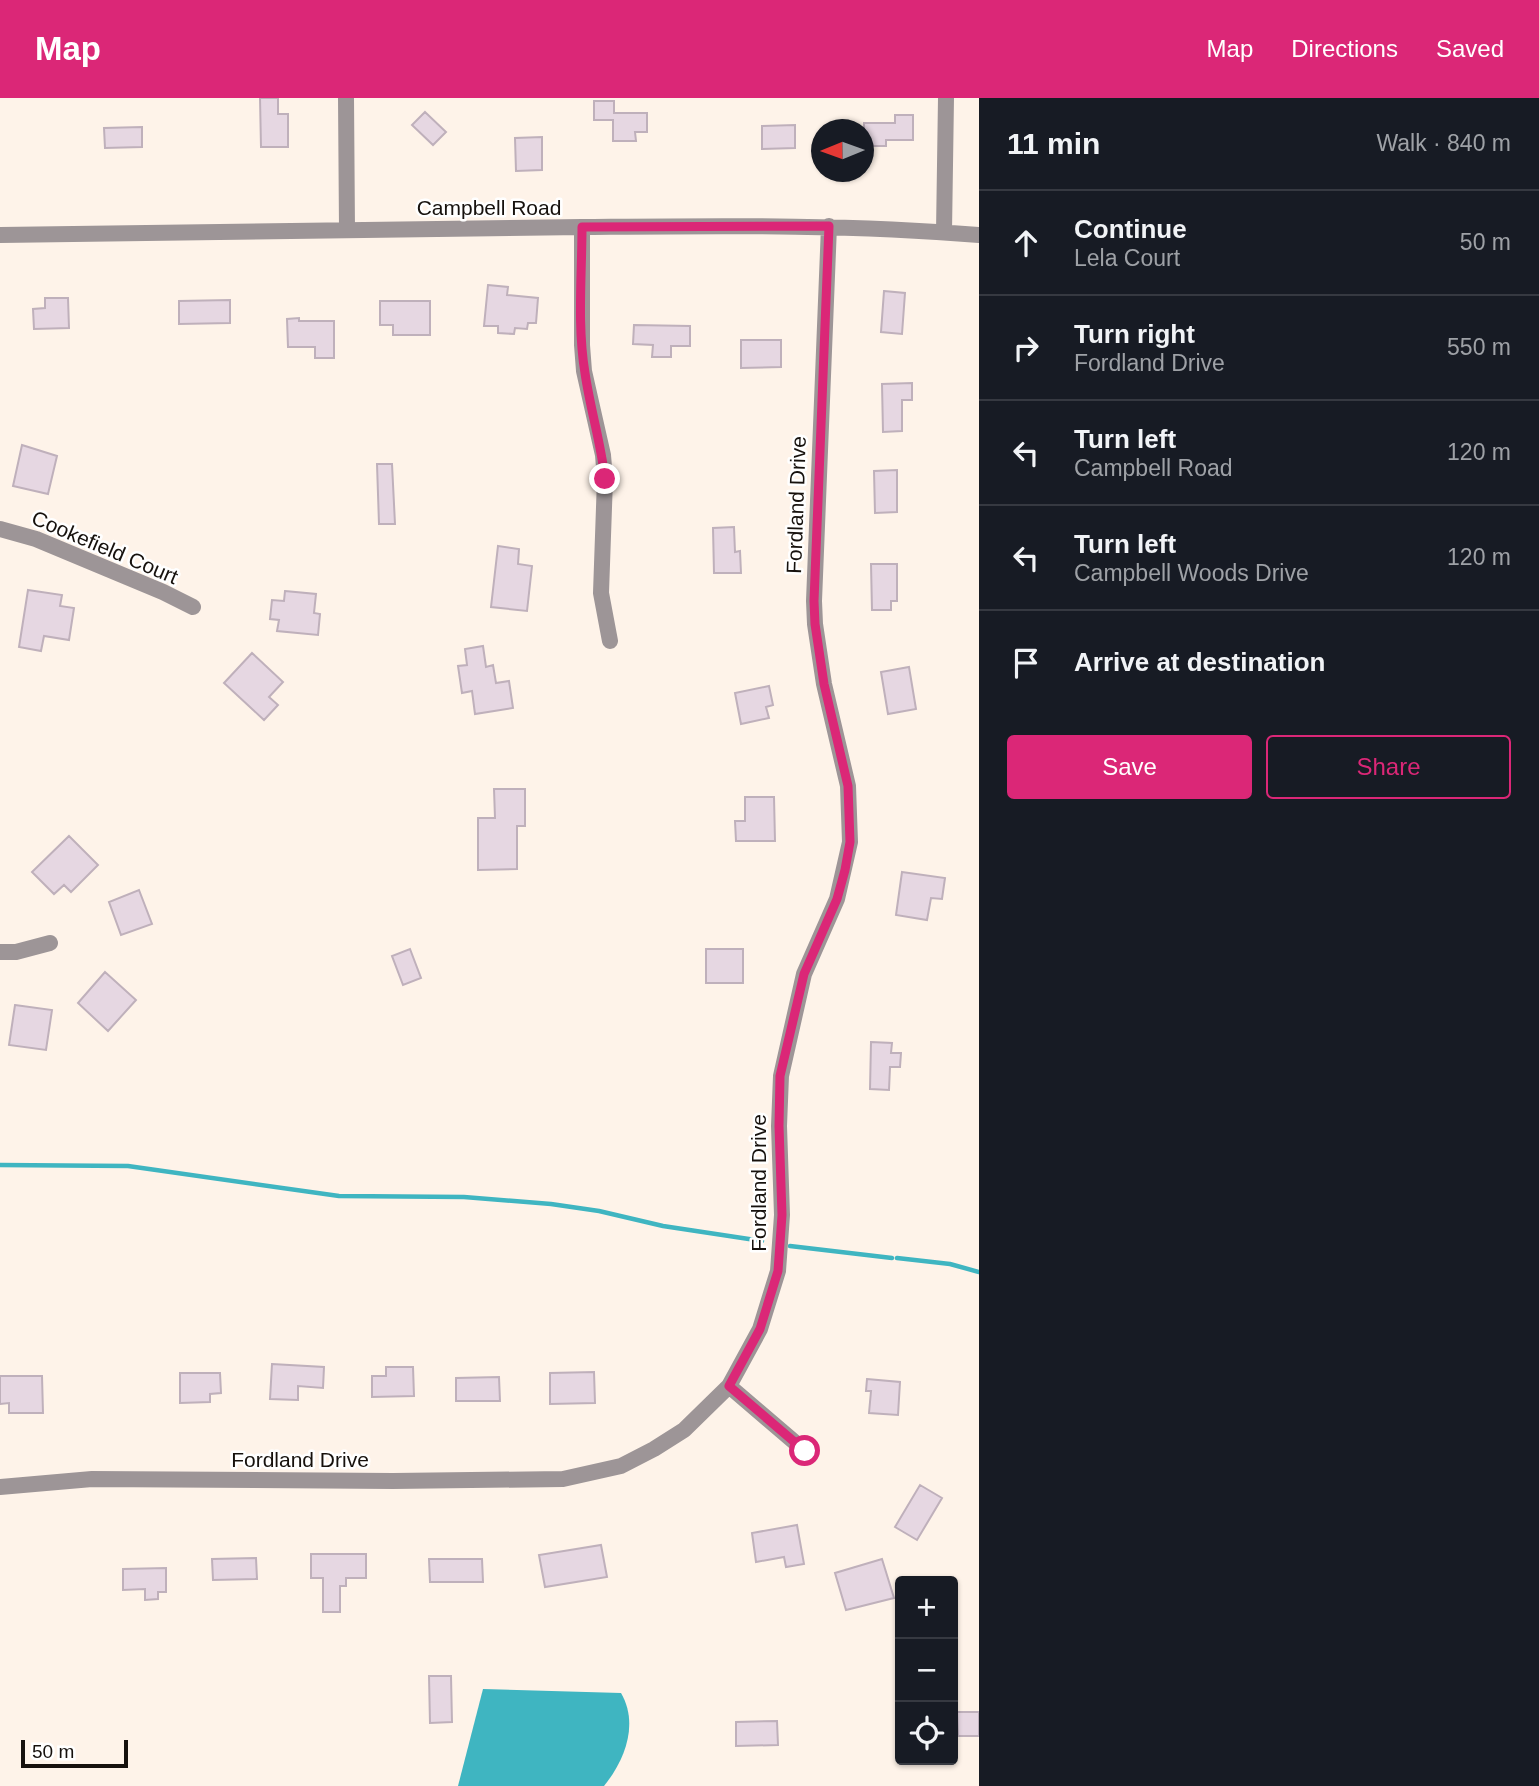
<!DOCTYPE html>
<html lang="en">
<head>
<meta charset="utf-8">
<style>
	:root { --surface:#171b24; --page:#242831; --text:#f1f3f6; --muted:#9ea1a6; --line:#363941; --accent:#db2777 }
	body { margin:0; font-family:Arial,sans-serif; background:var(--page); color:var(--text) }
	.controls { position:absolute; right:21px; bottom:21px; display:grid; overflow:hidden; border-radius:7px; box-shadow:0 2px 5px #0004 }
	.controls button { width:63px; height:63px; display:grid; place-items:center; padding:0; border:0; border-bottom:2px solid var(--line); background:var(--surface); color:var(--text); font:35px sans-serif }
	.compass { position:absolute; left:811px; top:21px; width:63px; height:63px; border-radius:50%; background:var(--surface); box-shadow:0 2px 5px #0004; rotate:269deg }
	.scale { position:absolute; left:21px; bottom:18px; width:107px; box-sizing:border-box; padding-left:7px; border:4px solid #16110d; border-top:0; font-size:19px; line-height:24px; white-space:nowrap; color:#16110d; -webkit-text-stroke:5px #fff; paint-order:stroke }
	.stop { position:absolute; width:21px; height:21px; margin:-16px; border:5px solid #db2777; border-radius:50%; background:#fff }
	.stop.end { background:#db2777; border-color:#fff; box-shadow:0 2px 7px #0008 }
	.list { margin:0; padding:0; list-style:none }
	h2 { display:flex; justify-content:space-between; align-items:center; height:91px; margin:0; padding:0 28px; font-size:30px }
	h2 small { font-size:23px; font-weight:400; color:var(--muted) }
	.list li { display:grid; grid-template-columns:46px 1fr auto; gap:21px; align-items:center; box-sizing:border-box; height:105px; padding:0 28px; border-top:2px solid var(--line) }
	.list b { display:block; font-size:26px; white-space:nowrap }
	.list p { margin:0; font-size:23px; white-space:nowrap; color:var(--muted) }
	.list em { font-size:23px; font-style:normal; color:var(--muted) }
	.actions { display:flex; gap:14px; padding:21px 28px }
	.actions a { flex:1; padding:16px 0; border:2px solid var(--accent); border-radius:7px; text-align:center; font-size:24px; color:var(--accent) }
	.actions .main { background:var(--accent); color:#fff }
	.icon { flex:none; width:38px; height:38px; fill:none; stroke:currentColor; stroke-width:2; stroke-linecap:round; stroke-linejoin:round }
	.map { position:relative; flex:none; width:979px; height:1688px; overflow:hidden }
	header { display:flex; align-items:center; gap:42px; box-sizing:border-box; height:98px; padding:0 35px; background:var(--accent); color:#fff }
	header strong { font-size:33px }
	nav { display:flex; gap:38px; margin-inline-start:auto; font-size:24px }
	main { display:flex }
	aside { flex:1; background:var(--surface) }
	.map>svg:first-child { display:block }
</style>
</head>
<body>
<header>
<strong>Map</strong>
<nav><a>Map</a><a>Directions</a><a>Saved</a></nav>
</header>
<main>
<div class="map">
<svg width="979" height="1688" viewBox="0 0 979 1688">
	<rect width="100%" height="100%" fill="#fef3e9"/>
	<!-- water -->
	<path fill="#3fb5c1" d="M483,1591L621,1595C639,1626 625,1662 604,1688H458Z"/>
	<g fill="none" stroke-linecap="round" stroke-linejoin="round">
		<!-- stream -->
		<path stroke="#3fb5c1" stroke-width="4.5" d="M0,1067L128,1068L339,1098L464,1099L551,1106L599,1113L663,1128L762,1143
			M790,1148L892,1160
			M897,1160L950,1166L979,1174"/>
	</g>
	<!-- building -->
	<path fill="#e6d7e2" stroke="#bfb0bb" stroke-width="2" d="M260,0H278V16H288V49H261Z
		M594,3H614V15H647V34H635L636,43H613V22H594Z
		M425,14L446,34L433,47L412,27Z
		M895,17H913V42H886V48H864V25H895Z
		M795,27V50L762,51V28Z
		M142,29V49L105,50L104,30Z
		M542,39V72L516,73L515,40Z
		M488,187L508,189L507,197L538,200L536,225H528L527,231L515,230L514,236L498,235V228H484Z
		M884,193L905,195L902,236L881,234Z
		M45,200H68L69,230L34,231L33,211L45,210Z
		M230,202V225L179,226V203Z
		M380,203H430V237H393V227H380Z
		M299,220V223H334V260H315V249H288L287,221Z
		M634,227L690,228V248H671V259H652L653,247L633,246Z
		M741,242H781V269L741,270Z
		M912,285V302H902V333L883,334L882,286Z
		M22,347L57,358L48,396L13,388Z
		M377,366H392L395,426H379Z
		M897,372V414L875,415L874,373Z
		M734,429L735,454L740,453L741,475H714L713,430Z
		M498,448L519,451L518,466L532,468L527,513L491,509Z
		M871,466H897V503H891V512H872Z
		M28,492L62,497L60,508L74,510L69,542L44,538L41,553L19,549Z
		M285,493L316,496L314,515L320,516L318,537L277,533L279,522L270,521L272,502L284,503Z
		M483,548L486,569L493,567L496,585L509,583L513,610L475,616L472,593L462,595L458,568L467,567L465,551Z
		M252,555L283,584L269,599L278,607L264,622L224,585Z
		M909,569L916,611L888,616L881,574Z
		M769,588L773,607L766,609L769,620L741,626L735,595Z
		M494,691H525V728H517V771L478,772V720H495Z
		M745,699H774L775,743H736L735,723H745Z
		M69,738L98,767L71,794L64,787L54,796L32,774Z
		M902,774L945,780L942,801L931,800L927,822L896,817Z
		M139,792L152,826L121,837L109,804Z
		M410,851L421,880L403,887L392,858Z
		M706,851H743V885H706Z
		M105,874L136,902L108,933L78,905Z
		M15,907L52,912L46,952L9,947Z
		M871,944L892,945L891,955H901L900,969H890L889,992L870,991Z
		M272,1266L324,1269L323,1290L298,1288V1302L270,1301Z
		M386,1269H413L414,1298L372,1299V1278H386Z
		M594,1274L595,1305L550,1306V1275Z
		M180,1275H220L221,1295L210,1296V1304L180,1305Z
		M0,1278H42L43,1315H9V1305L0,1306Z
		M499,1279L500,1303H456V1280Z
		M867,1281L900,1284L898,1317L869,1315L871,1293H866Z
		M920,1387L942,1400L917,1442L895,1429Z
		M797,1427L804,1466L786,1469L784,1459L756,1464L752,1435Z
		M601,1447L607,1479L545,1489L539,1457Z
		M311,1456H366V1480H346V1488H340V1514H323V1480H311Z
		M256,1460L257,1481L213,1482L212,1461Z
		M429,1461H482L483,1484H430Z
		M882,1461L894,1500L846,1512L835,1475Z
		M166,1470V1494H158V1501L145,1502V1491L123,1492V1471Z
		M429,1578H451L452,1624L430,1625Z
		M957,1614H979V1638H958Z
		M777,1623L778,1647L736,1648V1624Z"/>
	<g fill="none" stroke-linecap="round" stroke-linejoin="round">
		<!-- street -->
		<path stroke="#9d9597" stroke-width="16" d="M346,0L347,131
			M582,129V247L584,273L603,357L605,381L601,495L610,543
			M944,134L946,0
			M0,137C194,135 388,131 582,129C715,128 847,126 979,137
			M0,431L36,441L163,494L193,509
			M0,854H16L50,845
			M729,1288L805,1353
			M0,1389L92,1381L393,1383L563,1381L621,1368L654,1351L684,1332L729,1288L760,1231L778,1173L782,1117L779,1028L781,978L804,876L837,801L850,744L848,688L824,586L815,526L814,503L829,128"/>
	</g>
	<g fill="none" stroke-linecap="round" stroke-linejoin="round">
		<!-- route -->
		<path stroke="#db2777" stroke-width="9" d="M605,381C601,345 590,310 585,275C577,227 582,177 582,129L829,128L814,503L815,526L824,586L848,688L850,744L845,772L837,801L804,876L780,978L779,1028L782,1117L778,1173L760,1231L729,1288L805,1353"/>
	</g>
	<g text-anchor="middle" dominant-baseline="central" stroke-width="5" stroke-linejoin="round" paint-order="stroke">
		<!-- street labels -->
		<g font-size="21" fill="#16110d" stroke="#fff">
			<text x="489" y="109">Campbell Road</text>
			<text transform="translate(796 407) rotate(-88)">Fordland Drive</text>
			<text transform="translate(105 449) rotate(23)">Cookefield Court</text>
			<text transform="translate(758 1085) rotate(-90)">Fordland Drive</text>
			<text x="300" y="1361">Fordland Drive</text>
		</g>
	</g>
</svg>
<div class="controls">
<button>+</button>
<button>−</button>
<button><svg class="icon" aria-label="locate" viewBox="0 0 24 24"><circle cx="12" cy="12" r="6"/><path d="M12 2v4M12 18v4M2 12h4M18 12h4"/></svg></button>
</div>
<svg class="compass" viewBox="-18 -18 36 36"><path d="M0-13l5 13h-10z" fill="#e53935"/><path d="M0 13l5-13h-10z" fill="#9ea1a6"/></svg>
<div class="scale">50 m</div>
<div class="stop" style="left:805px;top:1353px"></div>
<div class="stop end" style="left:605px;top:381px"></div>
</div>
<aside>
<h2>11 min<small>Walk · 840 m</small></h2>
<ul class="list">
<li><svg class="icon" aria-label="ahead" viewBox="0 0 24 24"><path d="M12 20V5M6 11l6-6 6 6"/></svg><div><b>Continue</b><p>Lela Court</p></div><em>50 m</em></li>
<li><svg class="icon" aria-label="right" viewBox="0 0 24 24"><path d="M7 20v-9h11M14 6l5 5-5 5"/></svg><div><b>Turn right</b><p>Fordland Drive</p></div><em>550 m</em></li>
<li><svg class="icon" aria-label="left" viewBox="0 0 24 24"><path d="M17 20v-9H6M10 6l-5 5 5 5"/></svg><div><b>Turn left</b><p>Campbell Road</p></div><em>120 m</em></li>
<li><svg class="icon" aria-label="left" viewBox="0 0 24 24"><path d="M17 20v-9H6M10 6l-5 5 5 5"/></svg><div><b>Turn left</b><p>Campbell Woods Drive</p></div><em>120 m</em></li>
<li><svg class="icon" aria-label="arrive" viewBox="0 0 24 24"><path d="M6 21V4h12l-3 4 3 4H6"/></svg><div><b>Arrive at destination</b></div></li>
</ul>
<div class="actions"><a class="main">Save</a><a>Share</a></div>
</aside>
</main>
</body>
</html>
